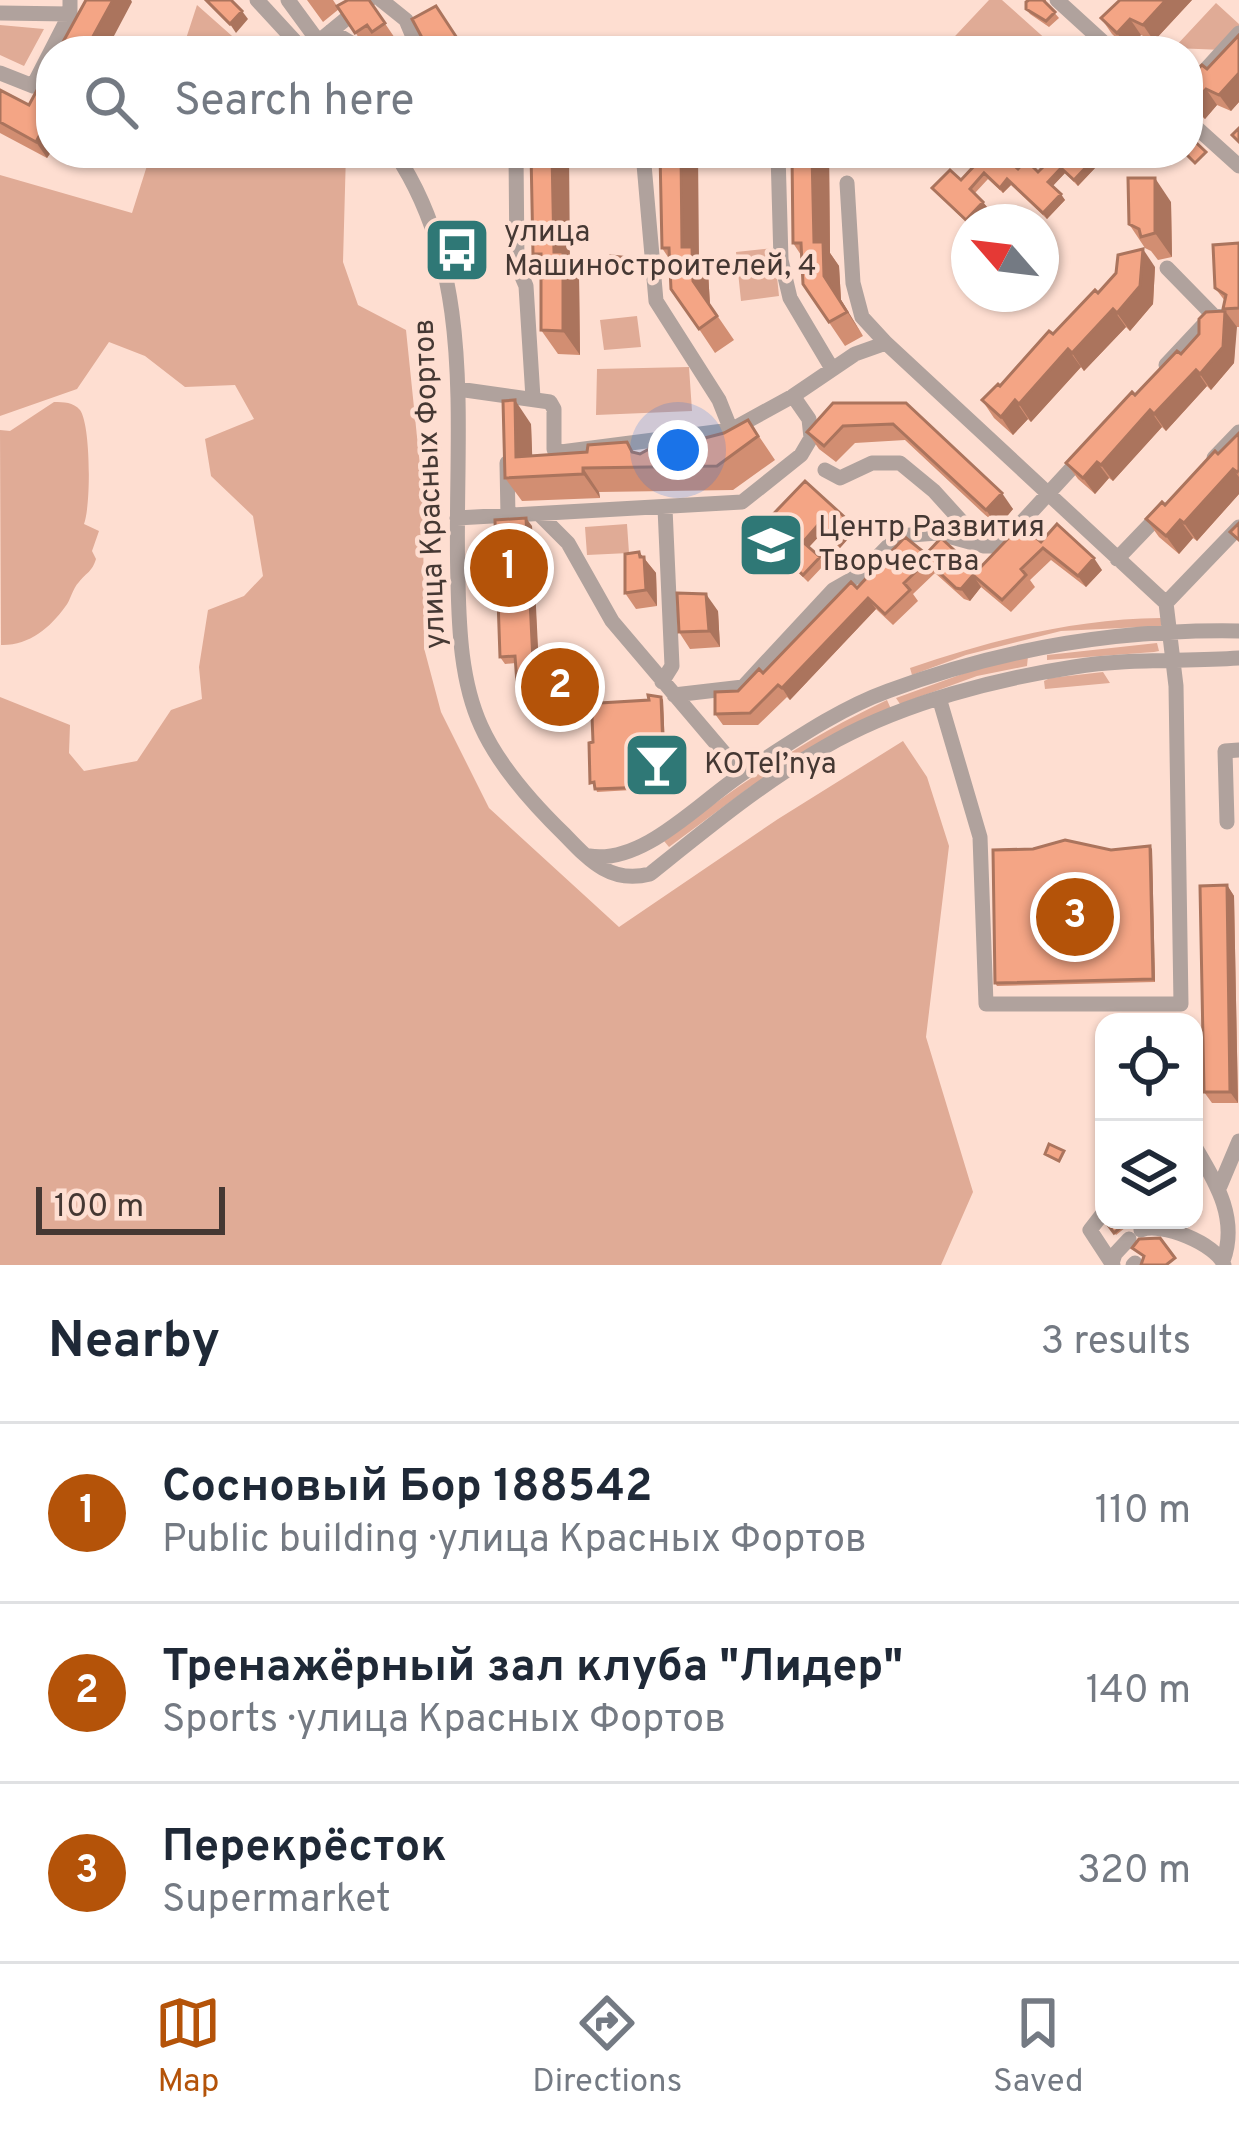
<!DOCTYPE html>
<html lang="en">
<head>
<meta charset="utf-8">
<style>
	:root { --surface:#fff; --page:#f2f2f3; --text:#1f2937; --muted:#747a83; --line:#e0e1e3; --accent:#b45309 }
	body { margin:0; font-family:Overpass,sans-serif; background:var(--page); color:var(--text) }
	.controls { position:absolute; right:36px; bottom:36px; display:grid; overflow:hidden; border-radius:24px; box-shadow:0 3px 9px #0004 }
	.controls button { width:108px; height:108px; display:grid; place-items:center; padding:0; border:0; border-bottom:3px solid var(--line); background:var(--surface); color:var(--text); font:60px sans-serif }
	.compass { position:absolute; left:951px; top:204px; width:108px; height:108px; border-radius:50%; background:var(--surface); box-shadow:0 3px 9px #0004; rotate:298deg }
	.scale { position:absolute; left:36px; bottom:30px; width:189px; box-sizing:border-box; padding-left:12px; border:6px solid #453833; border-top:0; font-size:33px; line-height:42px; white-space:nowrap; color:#453833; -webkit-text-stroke:9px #feded1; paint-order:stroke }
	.you { position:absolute; left:678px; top:450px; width:42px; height:42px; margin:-30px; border:9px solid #fff; border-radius:50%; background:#1a73e8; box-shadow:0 0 0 18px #1a73e833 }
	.badge { display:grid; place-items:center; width:78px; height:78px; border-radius:50%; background:var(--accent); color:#fff; font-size:39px; font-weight:700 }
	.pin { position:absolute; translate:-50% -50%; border:6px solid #fff; box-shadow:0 3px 12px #0006 }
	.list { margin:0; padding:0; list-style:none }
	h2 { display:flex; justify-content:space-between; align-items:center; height:156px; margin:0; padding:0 48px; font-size:51px }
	h2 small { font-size:39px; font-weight:400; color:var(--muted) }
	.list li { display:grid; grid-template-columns:78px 1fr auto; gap:36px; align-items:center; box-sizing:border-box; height:180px; padding:0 48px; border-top:3px solid var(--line) }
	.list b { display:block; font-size:45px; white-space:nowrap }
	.list p { margin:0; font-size:39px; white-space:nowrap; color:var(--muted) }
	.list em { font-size:39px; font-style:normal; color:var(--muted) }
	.icon { flex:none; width:66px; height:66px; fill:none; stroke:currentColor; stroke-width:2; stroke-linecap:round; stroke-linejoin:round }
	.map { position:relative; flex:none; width:1239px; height:1265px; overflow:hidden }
	.search { position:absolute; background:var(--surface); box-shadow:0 3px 9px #0004; left:36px; right:36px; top:36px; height:132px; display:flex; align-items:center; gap:30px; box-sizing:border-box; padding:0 42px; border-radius:48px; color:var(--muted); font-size:45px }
	.sheet { height:696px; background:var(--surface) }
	nav { display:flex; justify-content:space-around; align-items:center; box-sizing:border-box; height:168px; border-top:3px solid var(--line); background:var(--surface); font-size:33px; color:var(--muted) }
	nav a { display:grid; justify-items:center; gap:6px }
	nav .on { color:var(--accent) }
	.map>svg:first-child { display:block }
</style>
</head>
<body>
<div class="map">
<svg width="1239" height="1265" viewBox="0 0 1239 1265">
	<rect width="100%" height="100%" fill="#feded1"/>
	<!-- green -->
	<path fill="#e0ab96" d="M989,0H1002L1059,51H941Z
		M1216,3L1239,24V33L1223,50L1174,48Z
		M197,5L249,51H182Z
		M0,25L44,29L24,66L0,55Z
		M151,153H346L343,262L358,305L406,330L423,495L424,648L441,712L489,808L619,927L778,819L903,741L927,777L949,846L926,1037L973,1192L941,1265H0V697L70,725L69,753L84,771L137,761L171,710L202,699L199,667L208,610L244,596L263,576L253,516L211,476L205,439L254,419L235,385L185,387L145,356L109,342L77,389L0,416V175L132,213Z
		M774,248L779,296L741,301L736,252Z
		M637,316L641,347L604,350L600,320Z
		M689,367L692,411L596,415L597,369Z
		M54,402C64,402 73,402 80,410C91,425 91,506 84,524L99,531L92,551L96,559C92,572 87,572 79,582C72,589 71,600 65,607C50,628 28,646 1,645L0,430L10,431Z
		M627,524L629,553L587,555L585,527Z
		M1161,618V626L1061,631L966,655L912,675L910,668C992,640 1073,619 1161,618Z
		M1157,643L1159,651L1154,652L1047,660V655Z
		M1028,656L1027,666L977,676L900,704L896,698L976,669Z
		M1103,672L1110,683L1045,689L1044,681L1050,678Z
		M887,700L891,709L750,787L669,847L664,841C735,787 806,738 887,700Z"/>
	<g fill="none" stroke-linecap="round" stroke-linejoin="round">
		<!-- minor -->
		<path stroke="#b0a29d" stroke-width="15" d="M257,0L304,51
			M288,0L318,41
			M381,0L406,20L419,51
			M1057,0L1113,51
			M0,13L70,14
			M331,31L351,43L355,51
			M51,51L70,14V0
			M307,51L369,0
			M0,73L33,86L51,51
			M1188,89L1239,33
			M1188,120L1239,166
			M395,153C480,279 453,438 458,582C459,629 461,682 481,726C499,766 534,805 565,835C590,861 611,884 650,874C710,826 769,777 837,740C907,702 996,679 1074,667C1128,658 1184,662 1239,658
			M516,153L517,265L526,286L533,398
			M643,153L656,301L719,400L731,430
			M778,153L781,260L790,298L831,367
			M847,183L853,283L862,317L886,343
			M1167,268L1213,315L1222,317
			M1166,365L1211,317
			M458,389L550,402L554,409V449L561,452L731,430L793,396L855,354L886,343L1166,603L1176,686L1181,1004H986L980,837L940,701
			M1214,458L1239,432
			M507,463L508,516
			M825,470L840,478L872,463H900L934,491L982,544
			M539,514L568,543L612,621L742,774
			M457,518L742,502L801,455L811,438L809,419L793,396
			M1117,559L1164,510
			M1166,603L1239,527
			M662,682L672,666L665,508
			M674,695L743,687L833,590L861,574L898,536L937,533L984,546H1000L1081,458
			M1227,822L1225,751L1239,750
			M589,856C644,865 700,801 745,772C790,743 838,709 888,691C1000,649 1120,629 1239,631
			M1194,1145C1215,1181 1239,1218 1223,1261
			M1220,1186L1239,1141
			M1104,1212L1090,1230L1113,1265
			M1141,1230C1160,1221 1217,1244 1224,1265
			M1112,1263L1115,1254L1129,1239
			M1133,1265L1135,1263"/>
	</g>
	<!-- wall -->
	<path fill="#d28e72" d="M307,0H333L339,9L323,22Z
		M369,0L401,47L395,51H385L383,49L380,51H368L337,6Z
		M1029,0H1046V3L1059,18L1049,27L1030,14L1026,9Z
		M1120,0H1192L1154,41L1141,35L1128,49L1112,34L1101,18Z
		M436,6L466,51H430L412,19Z
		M1239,35V102L1231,111L1217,105L1205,119L1188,105V78L1207,69Z
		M51,64V152L47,158L0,133V90L29,105Z
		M531,153L570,263L579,276L580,355L558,354L541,330V265L533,254Z
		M660,153L699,258L708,271L710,305L734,340L715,353L699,329L670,260L662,248Z
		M792,153H829L830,253L839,266L841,300L863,336L845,346L803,284L801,255L793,243Z
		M1045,153H1081L1095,168L1078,186L1065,173L1052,186L1065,200L1047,219L1011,185L1003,193L988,179L975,193L987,207L969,222V225L932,188L961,180L974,166L963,154L1003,156L1018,169L1038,172L1051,158Z
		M1171,202L1172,257L1158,260L1151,251L1145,248L1129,224Z
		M1239,243V327H1236L1234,363L1211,390L1207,386L1166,431L1162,427L1113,481L1109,478L1095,494L1078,479L1066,463L1224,311L1225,301L1215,288Z
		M1155,267L1153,304L1130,331L1126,327L1084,371L1081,367L1031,422L1028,419L1013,435L994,418L982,400L1000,386L1098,293Z
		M906,403L1013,509L998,527L905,440L855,443L836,462L819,449L807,432Z
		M748,420L775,460L733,490L599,492L600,498L522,501L505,478L531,424L532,456L634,452L640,454L724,433Z
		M1239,433V494L1197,541L1193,538L1179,554L1159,537L1146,519L1165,505Z
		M805,481L856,530L840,548L823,532L809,547L825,564L808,582L757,531Z
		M532,526L538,660L592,665L595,705H523L518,697L516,663L505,664L500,657L497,578L490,570L496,556Z
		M1041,542L1102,570L1086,587L1051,560L1030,580L1035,587L1011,612L981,587L970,601L964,599L935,573L913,594L918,601L893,625L876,609L790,700L787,697L758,725H723L715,714L738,691L763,673L857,588L926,554L977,571Z
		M639,552L656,573L657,606L636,609L625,593Z
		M718,611L720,647L690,649L679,632Z
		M661,697L663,700L665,749L684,748L686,751L687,769L676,770V779L666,780V784L649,786V789L597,792L595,785L590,783L593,742L649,700Z
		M1152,849L1155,982L997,986L995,983L1111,850Z
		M1227,885L1234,896L1238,1103H1212L1204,1092Z
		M1114,1220H1135L1116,1235L1108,1225Z"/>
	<!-- shaded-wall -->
	<path fill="#ab745d" d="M113,0H131L132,2L106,51H85Z
		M1166,0H1192L1154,41L1143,25Z
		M242,11L248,19L236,33L230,24Z
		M1130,19L1141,35L1128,49L1117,33Z
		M1239,73V102L1231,111L1219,95Z
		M1206,89L1217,105L1205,119L1193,103Z
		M51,114V152L47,158L36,142Z
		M552,153H569L570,263L579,276L580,355L563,331L554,252Z
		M681,153H698L699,258L708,271L710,305L693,281L682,247Z
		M812,153H829L830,253L839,266L841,300L863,336L824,276L814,242Z
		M1091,162L1095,168L1078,186L1074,180Z
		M1061,168L1065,173L1052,187L1048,182Z
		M1155,178L1171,202L1172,257L1155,233Z
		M1007,179L1011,185L1003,193L1000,188Z
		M1061,194L1065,200L1047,219L1043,213Z
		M983,202L987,207L974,222H969V224L966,220Z
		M1143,249L1155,267L1153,304L1130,331L1117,313Z
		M1113,309L1126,327L1084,371L1072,353Z
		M1225,311L1237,327L1234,363L1211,390L1200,374Z
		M1068,349L1081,367L1031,422L1019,404Z
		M1196,370L1207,386L1166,431L1154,414Z
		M515,400L531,424L533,476L516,457Z
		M1015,400L1028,419L1013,435L1001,417Z
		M1150,410L1162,427L1113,481L1101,465Z
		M1097,462L1109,478L1095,494L1083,478Z
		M583,468L599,492L600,498L583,474Z
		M1233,469L1239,477V494L1197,541L1184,523Z
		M1002,493L1013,509L998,527L986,510Z
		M526,518L532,526L539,668L533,661Z
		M1180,520L1193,538L1179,554L1166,536Z
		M851,523L856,530L840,548L835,541Z
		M818,525L823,532L808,548L803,542Z
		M639,552L656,573L657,606L646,590Z
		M1094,558L1102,570L1086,587L1078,576Z
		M973,575L981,587L970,601L961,589Z
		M706,594L718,611L720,647L709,631Z
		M868,598L876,609L790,700L782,688Z
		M587,657L592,665L595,705L590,697Z
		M661,697L663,700L665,751L663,749Z
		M1150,846L1152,849L1155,982L1153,979Z
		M1227,885L1234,896L1238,1103L1230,1092Z"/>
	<!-- building -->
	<path fill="#f4a585" stroke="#ab745d" stroke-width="3" d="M86,0H113L85,51H58Z
		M206,0H231L242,11L230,24Z
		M348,0H369L385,23L372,32L367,25L355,33L337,6Z
		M1029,0H1043L1055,12L1046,21L1026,9V2Z
		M1120,0H1166L1143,25L1130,19L1117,33L1101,18Z
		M436,6L457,38L444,47L439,39L427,47L412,19Z
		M1239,35V73L1219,95L1206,89L1193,103L1188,98V78L1202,65L1207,69Z
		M51,64V114L36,142L0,122V90L29,105Z
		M1239,128V142L1232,135Z
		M1188,135L1206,152L1195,163L1185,153H1188Z
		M531,153H552L554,252H563V331L541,330V254H533Z
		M660,153H681L682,247H692L693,281L717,316L699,329L671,289L669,248H662Z
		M792,153H812L814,242H823L824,276L847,312L829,322L803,284L801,243H793Z
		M965,153H1000L1018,169L1026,160L1038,172L1052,158L1047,153H1081L1091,162L1074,180L1061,168L1048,182L1061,194L1043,213L1007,179L1000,188L984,173L970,189L983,202L966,220L932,188L950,170L961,180L975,165L963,154Z
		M1128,178H1155V233L1141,237L1139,229L1129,224Z
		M1239,243V308L1223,309L1226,295L1215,288L1213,245Z
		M1143,249L1140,286L1117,313L1113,309L1072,353L1068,349L1019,404L1015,400L1001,417L982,400L998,384L1000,386L1049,331L1053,334L1095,290L1098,293L1116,273L1118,255Z
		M611,256L622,257V267H611Z
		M1225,311L1223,347L1200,374L1196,370L1154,414L1150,410L1101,465L1097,462L1083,478L1066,463L1132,392L1135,395L1177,351L1181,354L1199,334V319L1206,312Z
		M515,400L516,457L587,452L588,445L627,442L632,452L640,454L649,449L651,442L701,439L724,433L748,420L758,436L717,466L583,468V474L505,478L503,401Z
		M833,403H906L1002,493L986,510L893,424L843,426L824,446L807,432Z
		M1239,433V470L1237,472L1233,469L1184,523L1180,520L1166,536L1146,519L1162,502L1165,505L1215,451L1218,454Z
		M805,481L851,523L835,541L818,525L803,542L820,557L803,575L757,531Z
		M526,518L533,661L587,657L590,697H518L515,656L500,657L497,570H490V557L496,556L495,520Z
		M1239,523V540L1230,532Z
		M1057,524L1094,558L1078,576L1043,548L1021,569L1026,575L1002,600L973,575L961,589L956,588L927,561L904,583L910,590L885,614L868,598L782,688L778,685L750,713L715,714V692L738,691L759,669L763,673L851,582L857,588L905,537L926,554L941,538L977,571L1021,525L1041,542Z
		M639,552L640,557H644L646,590L625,593V554Z
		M677,593L706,594L709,631L679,632Z
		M648,695L661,697L663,749L684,748L685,766L674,767V777H664V781L647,783V787L595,789L594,782L590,783L589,743L593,742L592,716L600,703L649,700Z
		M1065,840L1111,850L1150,846L1153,979L995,983L993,850L1033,849Z
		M1227,885L1230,1092H1204L1200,886Z
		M1049,1144L1064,1151L1059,1161L1045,1154Z
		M1114,1220H1129L1114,1233L1108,1225Z
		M1160,1238L1175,1258L1166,1265H1141L1144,1256L1132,1248L1139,1239Z"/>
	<!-- icons -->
	<defs>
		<symbol id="bus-square" viewBox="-11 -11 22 22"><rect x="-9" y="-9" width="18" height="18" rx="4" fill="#2f7876" stroke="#feded1"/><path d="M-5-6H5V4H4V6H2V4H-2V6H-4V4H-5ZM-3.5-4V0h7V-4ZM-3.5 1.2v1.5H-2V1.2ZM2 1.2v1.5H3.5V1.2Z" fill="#fff"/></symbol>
		<symbol id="school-square" viewBox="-11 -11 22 22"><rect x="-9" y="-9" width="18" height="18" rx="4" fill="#2f7876" stroke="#feded1"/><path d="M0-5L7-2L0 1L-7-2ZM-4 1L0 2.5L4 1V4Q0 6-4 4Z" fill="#fff"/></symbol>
		<symbol id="bar-square" viewBox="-11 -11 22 22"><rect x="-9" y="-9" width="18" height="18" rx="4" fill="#2f7876" stroke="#feded1"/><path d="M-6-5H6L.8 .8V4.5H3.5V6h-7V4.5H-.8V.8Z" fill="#fff"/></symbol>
	</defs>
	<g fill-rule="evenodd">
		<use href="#bus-square" x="419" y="212" width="76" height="76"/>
		<use href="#school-square" x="733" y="507" width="76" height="76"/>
		<use href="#bar-square" x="619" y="727" width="76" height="76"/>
	</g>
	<g text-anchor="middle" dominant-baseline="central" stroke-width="9" stroke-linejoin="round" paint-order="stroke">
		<!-- poi labels -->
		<g font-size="30" fill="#453833" stroke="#feded1" text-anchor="start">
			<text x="504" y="233">улица<tspan x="504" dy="34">Машиностроителей, 4</tspan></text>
			<text x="818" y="528">Центр Развития<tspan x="818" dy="34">Творчества</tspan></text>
			<text x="704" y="765">KOTel’nya</text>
		</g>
		<!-- street labels -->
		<g font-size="30" fill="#453833" stroke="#feded1">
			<text transform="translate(431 484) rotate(-92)">улица Красных Фортов</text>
		</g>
	</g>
</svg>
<div class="controls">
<button><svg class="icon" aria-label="locate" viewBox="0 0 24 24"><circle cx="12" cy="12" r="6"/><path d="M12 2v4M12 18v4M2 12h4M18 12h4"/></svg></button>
<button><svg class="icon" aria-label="layers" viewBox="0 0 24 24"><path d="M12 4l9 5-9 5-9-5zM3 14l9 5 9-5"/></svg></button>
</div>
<svg class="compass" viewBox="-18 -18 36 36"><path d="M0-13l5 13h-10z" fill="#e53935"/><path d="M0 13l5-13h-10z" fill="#747a83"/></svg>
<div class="scale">100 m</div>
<div class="you"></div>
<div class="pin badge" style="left:509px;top:568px">1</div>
<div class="pin badge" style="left:560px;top:687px">2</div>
<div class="pin badge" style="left:1075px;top:917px">3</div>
<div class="search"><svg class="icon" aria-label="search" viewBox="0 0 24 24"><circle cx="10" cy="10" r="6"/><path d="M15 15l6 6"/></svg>Search here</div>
</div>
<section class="sheet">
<h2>Nearby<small>3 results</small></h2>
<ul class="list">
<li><span class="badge">1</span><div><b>Сосновый Бор 188542</b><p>Public building · улица Красных Фортов</p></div><em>110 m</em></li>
<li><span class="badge">2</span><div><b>Тренажёрный зал клуба &quot;Лидер&quot;</b><p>Sports · улица Красных Фортов</p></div><em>140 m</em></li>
<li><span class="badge">3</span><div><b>Перекрёсток</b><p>Supermarket</p></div><em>320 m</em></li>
</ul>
</section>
<nav>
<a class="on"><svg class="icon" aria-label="map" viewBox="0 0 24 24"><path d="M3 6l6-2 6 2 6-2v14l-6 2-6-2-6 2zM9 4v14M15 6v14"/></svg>Map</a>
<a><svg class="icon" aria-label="directions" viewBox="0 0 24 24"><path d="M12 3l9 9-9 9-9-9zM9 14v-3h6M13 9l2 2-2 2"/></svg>Directions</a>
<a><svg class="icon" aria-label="saved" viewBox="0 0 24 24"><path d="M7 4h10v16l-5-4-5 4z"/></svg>Saved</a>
</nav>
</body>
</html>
